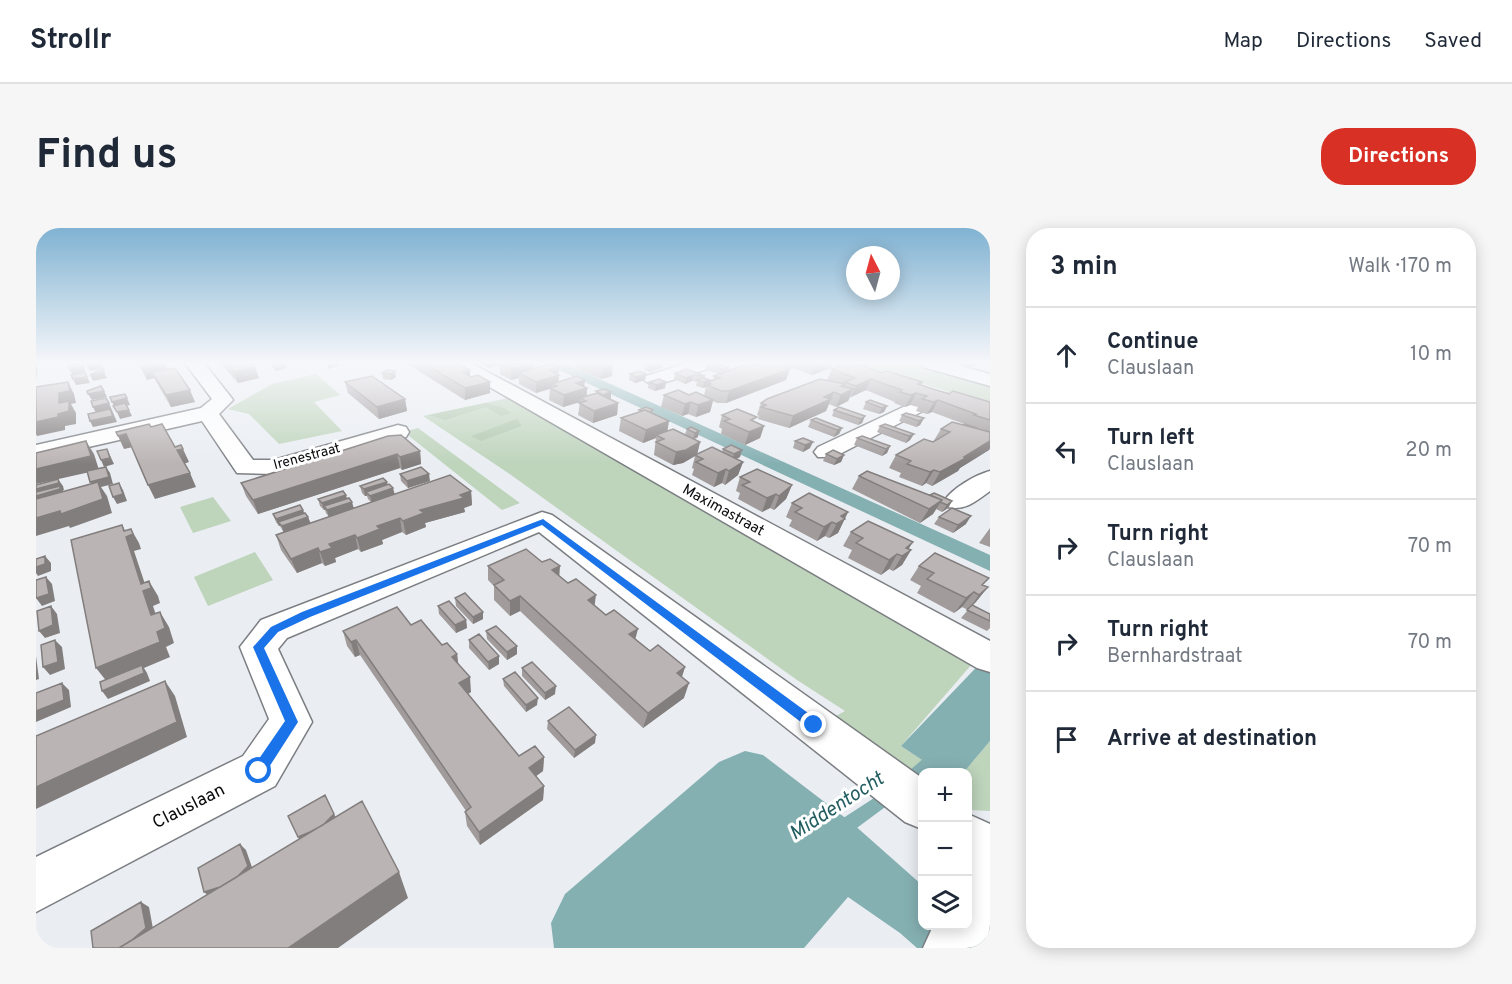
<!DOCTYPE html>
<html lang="en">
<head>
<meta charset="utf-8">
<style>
	:root { --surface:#fff; --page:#f6f6f7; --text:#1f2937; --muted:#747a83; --line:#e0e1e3; --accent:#d93025 }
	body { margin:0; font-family:Overpass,sans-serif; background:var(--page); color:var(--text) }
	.controls { position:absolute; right:18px; bottom:18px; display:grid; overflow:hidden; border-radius:12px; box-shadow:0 3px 15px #0003 }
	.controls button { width:54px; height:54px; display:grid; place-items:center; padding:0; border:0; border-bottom:2px solid var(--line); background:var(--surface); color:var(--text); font:30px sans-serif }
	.compass { position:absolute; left:810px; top:18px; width:54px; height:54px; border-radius:50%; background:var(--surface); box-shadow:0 3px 15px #0003; rotate:354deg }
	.stop { position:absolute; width:18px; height:18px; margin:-14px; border:4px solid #1a73e8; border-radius:50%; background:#fff }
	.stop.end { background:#1a73e8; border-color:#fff; box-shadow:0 2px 6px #0008 }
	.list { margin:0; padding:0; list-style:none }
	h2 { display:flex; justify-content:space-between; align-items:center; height:78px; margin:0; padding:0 24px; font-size:26px }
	h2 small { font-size:20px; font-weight:400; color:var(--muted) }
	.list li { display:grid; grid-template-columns:39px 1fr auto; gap:18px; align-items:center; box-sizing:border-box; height:96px; padding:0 24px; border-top:2px solid var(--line) }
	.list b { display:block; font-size:22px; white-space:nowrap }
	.list p { margin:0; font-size:20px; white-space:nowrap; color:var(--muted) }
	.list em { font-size:20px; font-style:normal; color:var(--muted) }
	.icon { flex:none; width:33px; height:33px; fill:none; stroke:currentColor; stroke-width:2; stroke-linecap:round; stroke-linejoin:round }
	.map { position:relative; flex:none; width:954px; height:720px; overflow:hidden; border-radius:24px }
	header { display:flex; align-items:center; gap:36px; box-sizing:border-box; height:84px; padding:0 30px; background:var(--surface); border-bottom:2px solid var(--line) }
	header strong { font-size:28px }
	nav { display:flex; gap:33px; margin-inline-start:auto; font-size:21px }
	.intro { display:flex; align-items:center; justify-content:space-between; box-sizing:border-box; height:144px; padding:0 36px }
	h1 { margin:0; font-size:42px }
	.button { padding:15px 27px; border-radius:24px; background:var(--accent); color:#fff; font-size:21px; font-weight:700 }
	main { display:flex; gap:36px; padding:0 36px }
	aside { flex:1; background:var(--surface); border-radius:24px; box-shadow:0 3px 15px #0003 }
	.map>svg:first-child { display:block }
</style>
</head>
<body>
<header>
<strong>Strollr</strong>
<nav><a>Map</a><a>Directions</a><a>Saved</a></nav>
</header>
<div class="intro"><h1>Find us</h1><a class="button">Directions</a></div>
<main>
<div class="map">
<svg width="954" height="720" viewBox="0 0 954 720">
	<rect width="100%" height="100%" fill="#eaeef3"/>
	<!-- green -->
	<path fill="#bed4bb" d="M817,135H885L954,155V176Z
		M280,146L304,167L278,174L306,203L243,216L213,186L192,181L236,156Z
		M472,170L936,436L865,518L904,544H886V557L798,489L809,483L761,452L475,247L387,188Z
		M382,200L484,275L466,282L368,204Z
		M177,269L195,293L157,305L144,279Z
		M219,324L237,352L172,378L158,349Z
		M954,513V583L932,582V544H928Z"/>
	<!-- forest -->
	<path fill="#aec7ab" d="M450,175L468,180L475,185L465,188L450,179L409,192L393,187Z
		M481,191L486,198L445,213L435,208Z"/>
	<!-- water -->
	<path fill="#85b0b2" d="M508,135H528L954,327V343Z
		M954,425V513L928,544H904L865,518Z
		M709,523L727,527L816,595L886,657V698H932V694L954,712V720H881L864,705L812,669L768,720H518L515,695L529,666L683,534Z"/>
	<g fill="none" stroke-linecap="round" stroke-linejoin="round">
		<!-- stream -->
		<path fill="#85b0b2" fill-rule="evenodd" d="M901,522L906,523L908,528L906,533L893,544H886V550L875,560L870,562L865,560L863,555L865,550L896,523Z
			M855,559L860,561L862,566L860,571L810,608L804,610L798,608L796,602L798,596Z"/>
		<defs>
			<path id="minor" d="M149,135H168L194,168L197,172L183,186L217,232H238L362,197L370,199L373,204L370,209L239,246L201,245L166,193L0,231V217L165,180L176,171Z
				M412,135H435L954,413V444L941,440Z
				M652,135H681L678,139L617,158L608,152L610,148Z
				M884,135H914L954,146V158L887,139Z
				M880,173L887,175L890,179L887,183L798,229H782L778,224L782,219Z
				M954,243V263C940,273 930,283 912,279L908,273C917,260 939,247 954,243Z
				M506,284L516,287L886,550V601L869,594L503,304L251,410L242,421L276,494L239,558L0,684V629L207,528L233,491L204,419L225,392Z
				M932,586L954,596V709L948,720H887L897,698H932Z"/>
		</defs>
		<!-- minor casing -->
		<use href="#minor" stroke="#7b7e82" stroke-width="3"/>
		<!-- minor -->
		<use href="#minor" fill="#fff" fill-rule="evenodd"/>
	</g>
	<!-- wall -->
	<path fill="#a19b9b" d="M102,135H129L131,141L159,174L135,179L118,150L111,152Z
		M184,135H216L219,139L223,150L202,155Z
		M234,135H250L251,140L240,143L236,139Z
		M370,135H421L434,142V148L454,165L429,172Z
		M443,135H497V141L523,144L521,145V146L523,147L522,154L551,160V168L560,165V163L575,164V170L574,171L582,175L581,187L557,195L542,187L544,174L527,179L513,172L514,161L500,165L483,156V150L475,152L464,146V137L452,140Z
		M540,135H575L576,148L565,151L539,140Z
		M610,135H626V140L613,144L608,142L609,136Z
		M670,135L693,140V143L729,135H796L795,140L776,147L753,139L750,152L690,175H681L677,173L674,184L660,189L652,186L646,188L625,179L628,167H653L668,168L670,159L667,160L660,158L661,154L656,153L649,156L638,151L639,145L669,148V151L674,153L677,152L678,148L683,146L669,141Z
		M917,135H944L934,140Z
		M796,141L846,145L886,154L884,157L897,161L954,174V220L953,222L924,240L922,243L896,258L890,255L886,258L863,249L865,245L853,240L860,227L897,214L905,201L928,196L896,184L891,186L880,183L882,179L874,177L869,179L858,175L859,174L830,162L815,169H814L812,173L800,179L793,176L790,183L753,200L722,191L723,188L721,187L725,175L791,152Z
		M351,142L360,149L355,152L347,151L346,145Z
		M594,146H610L609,152L599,155L593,152Z
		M309,154L369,171L371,183L343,191L312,165Z
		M613,154L629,160L619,163L612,160Z
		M830,174L851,178L848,184L843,186L827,181Z
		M603,182H617V185L631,203L649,206L651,201L655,199L662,209L659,211L664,214L661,226L686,224L687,221L706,222L704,229L700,231L707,234L702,247L689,257L686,255L678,259L656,247L658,241L656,240L659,228L647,235L637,237L618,227L620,210L607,215L583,203L585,190L603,184Z
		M798,182L829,188L826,195L822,197L796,188Z
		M686,187L720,194L728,198L724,210L709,217L685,206L686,201L683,199Z
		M866,187L888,190L884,197L880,199L863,193Z
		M775,192L806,200L803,206L798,209L772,199Z
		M844,198L878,206L874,212L870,215L841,204Z
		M767,210L774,220L767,224L757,220L759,213Z
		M821,210L854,218L851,225L846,228L818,217Z
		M384,223L385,236L366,242L364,240L222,286L210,268L205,255Z
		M790,226L808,227L805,234L798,237L787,233Z
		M364,246L394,253L372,260L365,253Z
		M823,248L894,267L916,273L912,280L906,284L900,281L897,286L884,295L816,261Z
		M704,249L756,257L750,271L738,282L734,280L726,284L702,271L704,265L700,263Z
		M351,254V257L358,266L435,263L436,277L428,280L429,284L389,295L390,299L370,307L366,304L346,312L347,316L325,324L322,321L299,330L300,334L289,338L286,335L261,345L245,322L240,307L248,305L244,298H243L240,294L237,286L267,282L268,285L272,289L274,295L293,289L290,285L289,282H288L284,278L282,271L311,270L318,280L335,274L332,271L331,268H329L326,265L324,258Z
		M756,275L812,284L802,305L793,310L789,308L781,313L753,298L756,292L750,289Z
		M903,289L930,296L917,305L898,296Z
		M954,300V319L943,315Z
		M815,304L873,321L875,322L866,337L857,343L853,341L845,347L812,330L816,322L807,318Z
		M452,338L523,348L614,423L649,439L646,449L648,470L607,500L484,383L474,388L458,372V358L452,352Z
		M883,338L952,359L936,378L954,386V400L951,403L925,390L932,382L926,379L918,385L881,365L885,358L874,352Z
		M419,370L447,384V391L437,396L420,378Z
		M402,378L430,392L431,400L420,405L403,386Z
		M375,397L421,426L422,436L435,464L432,466L483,528L508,529L507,543L500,548L508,558L507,572L444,617L431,598L429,584L430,583L324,427L319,429L311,418L307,403Z
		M450,403L481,426L471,432L451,411Z
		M433,412L463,436L453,442L433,420Z
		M486,440L519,466L509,472L486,448Z
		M467,451L501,477L490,484L468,458Z
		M512,493L559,515L538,530L511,501Z"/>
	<!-- shaded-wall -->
	<path fill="#837e7e" d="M46,135L50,145L37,147L33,141Z
		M59,135H65L67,140L54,143L51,137Z
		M246,135H250L251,140L240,143L238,137Z
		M291,135H302V138L292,141Z
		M452,135H464V137L452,140Z
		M497,135V146L483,145V150L475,152V141Z
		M622,135H626V140L613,144L614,138Z
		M781,135H796L795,140L776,147L780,136Z
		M937,135H944L934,140Z
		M129,136L134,147L116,144L118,150L111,152L106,140Z
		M577,136L576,148L565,151L567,140Z
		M0,137L2,140L0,151Z
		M753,138L752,142L754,141L750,152L690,175L693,163Z
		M219,139L223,150L202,155L198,144Z
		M523,139V144L521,145V147H523L522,158L516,156V160L500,165V154L513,142Z
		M434,142V154L427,144Z
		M359,143L360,149L355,152V146Z
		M68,144L71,150L57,153L54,147Z
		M610,146L609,152L599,155L600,149Z
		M657,147L656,153L649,156L650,150Z
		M51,149L54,155L40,157L37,151Z
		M835,151L830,162L815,169L820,158Z
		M549,152L548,161L551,160L550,172L544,170V174L527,179L528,167L540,155Z
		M674,152L671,154L670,159L667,160L668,154Z
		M32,154L38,166L40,175L35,176L40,185V196L29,198V202L1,208L0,206V194L23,175V165Z
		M454,154V165L429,172V160Z
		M630,154L629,160L619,163L620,157Z
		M886,154L874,177L869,179L882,156Z
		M817,161L812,173L800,179L805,167Z
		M154,162L159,174L135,179L130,167Z
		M68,163L71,169L56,172L52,166Z
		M575,164V170L567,173V167Z
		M798,164L790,183L753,200L757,188L788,169Z
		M91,170L94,177L79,180L76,174Z
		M369,171L371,183L343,191L341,179Z
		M677,172L674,184L660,189L662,177Z
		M902,172L896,184L891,186L898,174Z
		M655,174L652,186L646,188L649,176Z
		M73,175L81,194L57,199L54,193L60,185L57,179Z
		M582,175L581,187L557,195L558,183Z
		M851,178L848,184L843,186L846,180Z
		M93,182L96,188L84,191L81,184Z
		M829,188L826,195L822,197L825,191Z
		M888,190L884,197L880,199L883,193Z
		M633,193L631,206L620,207V210L607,215L610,202Z
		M728,198L724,210L709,217L713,204Z
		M806,200L803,206L798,209L801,202Z
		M663,203L662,209L657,211L659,205Z
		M90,206L97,219L88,221L82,208Z
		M878,206L874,212L870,215L873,208Z
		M50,213L58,226L63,242L0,256V241Z
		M954,213V220L953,222L924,240L922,243L896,258L904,244Z
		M664,214L661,227H659V228L647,235L637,237L640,224Z
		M777,214L774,220L767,224L769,217Z
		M854,218L851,225L846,228L850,221Z
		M71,221L78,236L68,239L65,232Z
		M147,221L153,234L147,236L141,222Z
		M706,222L704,229L696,233L698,226Z
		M384,223L385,236L366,242L364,229Z
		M361,226L364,240L222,286L217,272Z
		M808,227L805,234L798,237L801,231Z
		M707,234L702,247L689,257L693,243Z
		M70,239L74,245L77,256L65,259L71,268L76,285L34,300L33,298L0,308V290L59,261L54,254Z
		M690,241L686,255L678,259L682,245Z
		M898,242L890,255L886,258L894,244Z
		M154,245L160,259L119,271L112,257Z
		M393,246L394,253L372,260L371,253Z
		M22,251L27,258L28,262H27L28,265L0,276V261Z
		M351,254L352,261L330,264L331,268H329L328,261Z
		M83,255L87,262L91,273L81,276L77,269Z
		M756,257L750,271L738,282L743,268Z
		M357,260L359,267L336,275L334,268Z
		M435,263L436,277L428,280L429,284L389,295L390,299L370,307L367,293L384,282Z
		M740,266L734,280L726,284L731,270Z
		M310,267L312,274L288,278L289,282H288L286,275Z
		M906,272L897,286L884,295L893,281Z
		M916,273L912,280L906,284L911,277Z
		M316,274L318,281L293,290L291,282Z
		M267,282L269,289L242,294L244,298H243L240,291Z
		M812,284L802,305L793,310L805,288Z
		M935,288L930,296L917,305L922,297Z
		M272,289L275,296L248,306L246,298Z
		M364,290L366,304L346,312L347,316L325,324L321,310L341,298Z
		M796,294L789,308L781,313L788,299Z
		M86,297L92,308L95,301L103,315L105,321L98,323L111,362L113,353L122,368L124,375L117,378L125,402L115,387Z
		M319,307L322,321L299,330L300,334L289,338L284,324L293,316Z
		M877,314L870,325L875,322L866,337L857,343L866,328L870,320Z
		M282,320L286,335L261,345L255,331Z
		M861,326L853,341L845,347L853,332Z
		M9,328L15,335V343L2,348L0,345V339Z
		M524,338L523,353L516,342Z
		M10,349L16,356L19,373L6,378L0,370Z
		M952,359L940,374L932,382L943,367Z
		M938,364L926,379L918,385L930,370Z
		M560,367L558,382L552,372Z
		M484,368V383L474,388V373Z
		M15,378L21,386L24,405L9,410L3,403Z
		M124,384L133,399L138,415L130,419L134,429L108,440L111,445L114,453L72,471L66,463L72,455L60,440L121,404Z
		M447,384V391L437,396V389Z
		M430,392L431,400L420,405L419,397Z
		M602,401L598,416L593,406Z
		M19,412L26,419L29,441L14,447L7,439Z
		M320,412L324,427L319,429L315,414Z
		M481,418V426L471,432V424Z
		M421,426L423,441L416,429Z
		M0,428L3,451L0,452Z
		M463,428V436L453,442L452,434Z
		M649,439L644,454L641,445Z
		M434,449L435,464L425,470L423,455Z
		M129,453L139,468L151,509L0,581V559Z
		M26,455L33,462L35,479L0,494V483Z
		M653,455L648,470L607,500L612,485Z
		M520,458L519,466L509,472V465Z
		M502,470L501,477L490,484V477Z
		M560,507L559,515L538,530L539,522Z
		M508,529L507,543L492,554L493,540Z
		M508,558L507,572L444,617L443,604Z
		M298,586L302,593L266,616L262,609Z
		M204,616L210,622L218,645L175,670L168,664Z
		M363,644L372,670L302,720H252Z
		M105,674L113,679L118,706L86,720Z"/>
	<!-- building -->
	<path fill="#bbb4b4" stroke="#837e7e" stroke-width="1.5" d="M43,135H46L47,139L33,141L32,137Z
		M103,135H129V136L106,140Z
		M190,135H216L219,139L198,144Z
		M387,135H421L434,142L427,144L435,149L442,147L454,154L429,160Z
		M464,135H496L475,141Z
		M516,135L523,139H521L514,136L508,137Z
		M556,135H575L577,136L567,140Z
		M610,135H622L614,138L609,136Z
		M670,135H680L693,140L688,142Z
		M714,135L720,137L729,135H746L753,138L749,139L754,141L693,163H685L671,157L675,156L671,154L684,150L678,148Z
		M810,135H820L846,145L850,143L886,154L882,156L897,161L913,166L917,163L954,174V192L938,187L940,186L902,172L898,174L886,171L891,168L880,165L875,167L864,164L866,162L835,151L820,158L809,154L819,150L796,141Z
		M514,136L522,140L513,142L523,147L500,154L483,145Z
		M67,140L68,144L54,147Z
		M139,140L154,162L130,167L116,144Z
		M651,141L669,148L657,147L650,150L639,145Z
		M351,142L359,143L355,146L346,145Z
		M604,143L610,146L600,149L594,146Z
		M49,144L51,149L37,151L35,147Z
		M336,148L369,171L341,179L309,154Z
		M541,148L549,152L540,155L551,160L528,167L514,160L521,158L516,156Z
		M667,150L674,152L668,154L661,152Z
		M623,151L630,154L620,157L613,154Z
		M784,151L809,156L805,158L817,161L805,167L798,164L788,169L795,171L757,188L725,179L730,177L725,175L731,171Z
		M32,154L34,163L23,165V175L33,173V183L22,186V189L0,194V159Z
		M65,158L68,163L52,166L51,163Z
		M568,161L575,164L567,167L560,163Z
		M642,162L653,167L660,164L677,172L662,177L655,174L649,176L628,167Z
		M561,165L582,175L558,183L543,175L550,173L544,170Z
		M89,166L91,170L76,174L74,169Z
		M70,170L73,175L57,179L55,173Z
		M834,172L851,178L846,180L830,174Z
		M89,175L93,182L81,184L77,178Z
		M610,179L617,182L614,184L609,182L606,183L603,182Z
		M803,179L829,188L825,191L798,182Z
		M74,181L77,188L54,193L52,186Z
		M701,181L721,189L715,192L728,198L713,204L688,193L694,191L686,187Z
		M609,182L633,193L610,202L585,190Z
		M870,185L888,190L883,193L866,187Z
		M780,190L806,200L801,202L775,192Z
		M916,194L954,204V213L928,229L930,230L904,244L898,242L894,244L871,236L875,233L860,227L888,211L897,214L914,204L905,201Z
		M113,196L115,199L126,196L139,219L145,217L147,221L141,222L154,245L112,257L90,206L82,208L80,204Z
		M849,196L878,206L873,208L844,198Z
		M929,196L941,200L927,197Z
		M655,199L663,203L659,205L651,201Z
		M637,201L664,214L650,222L640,224L620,214L628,211L620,207Z
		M365,207L384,223L364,229L361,226L217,272L205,255L352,208Z
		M826,208L854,218L850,221L821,210Z
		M767,210L777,214L769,217L759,213Z
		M50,213L55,228L0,241V225Z
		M695,217L706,222L698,226L687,221Z
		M676,219L707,234L693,243L690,241L682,245L660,234L667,231L659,227Z
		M71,221L74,230L65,232L61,223Z
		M797,222L808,227L801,231L790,226Z
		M70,239L73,249L54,254L51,243Z
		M385,239L393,246L371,253L364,246Z
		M721,241L756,257L743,268L740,266L731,270L706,257L714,254L704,249Z
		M831,243L906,272L893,281L823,248Z
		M414,247L435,263L424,267L428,270L384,282L388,285L367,293L364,290L341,298L344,301L321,310L319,307L293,316L296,320L284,324L282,320L255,331L240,307Z
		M347,250L351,254L328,261L324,258Z
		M22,251L23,255L0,261V257Z
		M62,254L67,271L25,286L24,283L0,290V271Z
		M83,255L87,266L77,269L73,258Z
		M353,256L357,260L334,268L330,264Z
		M24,258V261L0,268V264Z
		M307,263L310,267L286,275L282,271Z
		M773,265L812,284L805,288L809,291L800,296L796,294L788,299L759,284L766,280L756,275Z
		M898,265L916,273L911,277L904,274L906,272L894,267Z
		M313,270L316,274L291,282L288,278Z
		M264,277L267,282L240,291L237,286Z
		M916,280L935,288L922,297L903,289Z
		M269,285L272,289L246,298L242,294Z
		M832,293L877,314L870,320L875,322L866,328L861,326L853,332L820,315L827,310L815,304Z
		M86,297L88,303L95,301L97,306L90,309L105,356L113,353L115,360L107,363L115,387L124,384L129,400L121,404L124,414L60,440L35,312Z
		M490,321L506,334L514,331L524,338L516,342L532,355L540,351L560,367L552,372L570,387L578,382L602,401L593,406L614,423L622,417L649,439L641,445L653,455L612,485L484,368L474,373L458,357L468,352L452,338Z
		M899,325L953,350L946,357L952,359L943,367L938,364L930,370L891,351L898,345L883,338Z
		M9,328V336L0,339V331Z
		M10,349L13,366L0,370V352Z
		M429,365L447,384L437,389L419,370Z
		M413,373L430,392L419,397L402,378Z
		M936,377L954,386V393L931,382Z
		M15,378L17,397L3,403L1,383Z
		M361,379L375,397L385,392L406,417L411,415L421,426L416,429L434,449L423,455L483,528L499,518L508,529L493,540L508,558L443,604L429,584L435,579L320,412L315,414L307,403Z
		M460,398L481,418L471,424L450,403Z
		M443,406L463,428L452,434L433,412Z
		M19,412L22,434L7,439L5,417Z
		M496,434L520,458L509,465L486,440Z
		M106,437L108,445L66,463L64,454Z
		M479,444L502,470L490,477L467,451Z
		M129,453L141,494L0,559V508Z
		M26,455L28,472L0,483V465Z
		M533,479L560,507L539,522L512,493Z
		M289,567L298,586L287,597L274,604L262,609L252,588Z
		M326,573L363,644L252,720H83Z
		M204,616L212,638L201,649L184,659L168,664L162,640Z
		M105,674L110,700L96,712L83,720H57L55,703Z"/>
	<!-- sky -->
	<linearGradient id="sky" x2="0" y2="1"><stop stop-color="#80b2d2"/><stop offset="0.57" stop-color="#f6f7fa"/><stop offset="1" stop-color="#f6f7fa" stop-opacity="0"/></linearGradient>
	<rect width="954" height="236" fill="url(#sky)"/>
	<!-- route -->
	<path fill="#1a73e8" d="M507,291L783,493V501H774L506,297L274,389L242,404L228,420L262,494L228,547H218V538L249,493L217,419L235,399L266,384Z"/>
	<g text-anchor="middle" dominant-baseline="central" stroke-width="6" stroke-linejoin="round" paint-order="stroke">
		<!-- far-street labels -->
		<g font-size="14" fill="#0a0b0d" stroke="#fff">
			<text transform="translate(271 229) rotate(-15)">Irenestraat</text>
		</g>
		<!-- street labels -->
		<g font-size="15" fill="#0a0b0d" stroke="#fff">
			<text transform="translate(687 283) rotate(29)">Maximastraat</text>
		</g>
		<!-- near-street labels -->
		<g font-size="18" fill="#0a0b0d" stroke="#fff">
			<text transform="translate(153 579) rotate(-27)">Clauslaan</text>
		</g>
		<!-- near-water labels -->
		<g font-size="20" font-style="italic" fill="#215d60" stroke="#fff">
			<text transform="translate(801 579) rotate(-33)">Middentocht</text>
		</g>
	</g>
</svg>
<div class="controls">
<button>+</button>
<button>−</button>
<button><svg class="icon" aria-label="layers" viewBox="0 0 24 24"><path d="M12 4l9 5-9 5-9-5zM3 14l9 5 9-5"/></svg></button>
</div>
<svg class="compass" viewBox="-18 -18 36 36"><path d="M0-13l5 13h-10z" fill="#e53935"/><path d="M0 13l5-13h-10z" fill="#747a83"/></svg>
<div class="stop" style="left:223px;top:543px"></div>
<div class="stop end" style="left:778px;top:497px"></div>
</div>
<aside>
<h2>3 min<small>Walk · 170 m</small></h2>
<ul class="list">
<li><svg class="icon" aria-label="ahead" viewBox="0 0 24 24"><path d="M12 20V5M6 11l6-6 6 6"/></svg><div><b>Continue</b><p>Clauslaan</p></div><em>10 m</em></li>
<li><svg class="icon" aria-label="left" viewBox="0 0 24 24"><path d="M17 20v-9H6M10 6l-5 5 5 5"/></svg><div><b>Turn left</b><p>Clauslaan</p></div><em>20 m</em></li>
<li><svg class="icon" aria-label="right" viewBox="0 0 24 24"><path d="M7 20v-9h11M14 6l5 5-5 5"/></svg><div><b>Turn right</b><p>Clauslaan</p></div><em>70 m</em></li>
<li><svg class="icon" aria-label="right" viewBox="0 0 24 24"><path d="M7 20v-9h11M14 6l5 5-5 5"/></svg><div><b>Turn right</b><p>Bernhardstraat</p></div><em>70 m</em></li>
<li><svg class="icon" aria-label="arrive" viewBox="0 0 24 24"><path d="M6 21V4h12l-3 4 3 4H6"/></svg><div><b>Arrive at destination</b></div></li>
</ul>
</aside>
</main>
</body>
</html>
